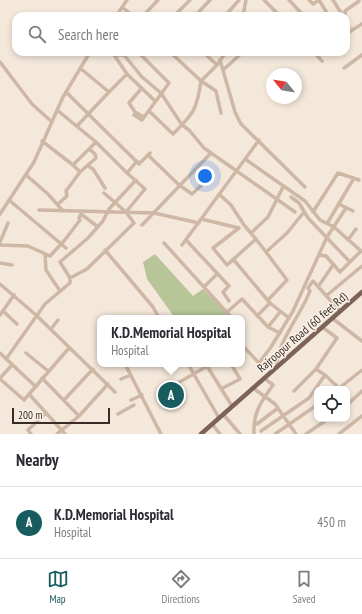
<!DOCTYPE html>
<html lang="en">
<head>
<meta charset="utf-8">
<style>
	:root { --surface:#fff; --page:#f2f2f3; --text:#2b2b33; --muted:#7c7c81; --line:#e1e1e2; --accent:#185c5f }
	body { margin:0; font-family:"PT Sans Narrow",sans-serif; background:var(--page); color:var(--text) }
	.controls { position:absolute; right:12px; bottom:12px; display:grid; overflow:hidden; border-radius:8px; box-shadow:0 2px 6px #0003 }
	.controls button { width:36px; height:36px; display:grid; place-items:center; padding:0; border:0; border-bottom:1px solid var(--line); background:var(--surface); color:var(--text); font:20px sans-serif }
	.compass { position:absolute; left:266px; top:68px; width:36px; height:36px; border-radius:50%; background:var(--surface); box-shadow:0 2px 6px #0003; rotate:300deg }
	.scale { position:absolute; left:12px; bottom:10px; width:98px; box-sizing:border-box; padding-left:4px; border:2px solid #392c27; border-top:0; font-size:11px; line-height:14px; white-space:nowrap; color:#392c27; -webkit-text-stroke:3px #fbf2e8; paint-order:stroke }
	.you { position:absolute; left:205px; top:176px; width:14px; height:14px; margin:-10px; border:3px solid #fff; border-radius:50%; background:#1a73e8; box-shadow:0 0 0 6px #1a73e833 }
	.badge { display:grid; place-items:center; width:26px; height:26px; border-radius:50%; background:var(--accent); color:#fff; font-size:13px; font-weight:700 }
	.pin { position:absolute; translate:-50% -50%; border:2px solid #fff; box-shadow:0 1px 4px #0006 }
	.popup { position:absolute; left:97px; top:315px; width:148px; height:52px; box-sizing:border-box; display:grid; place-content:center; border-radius:8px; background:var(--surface); filter:drop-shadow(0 1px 3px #0005); font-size:13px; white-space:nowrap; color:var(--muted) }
	.popup b { font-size:15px; color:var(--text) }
	.popup::after { content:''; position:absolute; left:50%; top:100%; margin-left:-8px; border:8px solid transparent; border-top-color:var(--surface) }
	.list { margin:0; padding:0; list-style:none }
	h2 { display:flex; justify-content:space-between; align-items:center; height:52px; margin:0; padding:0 16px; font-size:17px }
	h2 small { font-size:13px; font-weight:400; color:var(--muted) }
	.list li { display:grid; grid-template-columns:26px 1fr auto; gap:12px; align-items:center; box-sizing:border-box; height:72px; padding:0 16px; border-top:1px solid var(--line) }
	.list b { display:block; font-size:15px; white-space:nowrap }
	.list p { margin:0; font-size:13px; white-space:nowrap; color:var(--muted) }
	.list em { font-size:13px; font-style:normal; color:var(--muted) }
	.icon { flex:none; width:22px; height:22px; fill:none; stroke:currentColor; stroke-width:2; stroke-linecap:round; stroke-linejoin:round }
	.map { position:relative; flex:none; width:362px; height:434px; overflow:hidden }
	.search { position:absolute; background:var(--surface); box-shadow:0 2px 6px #0003; left:12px; right:12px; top:12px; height:44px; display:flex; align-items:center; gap:10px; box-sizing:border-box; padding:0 14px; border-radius:12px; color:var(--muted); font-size:15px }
	.sheet { height:124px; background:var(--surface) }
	nav { display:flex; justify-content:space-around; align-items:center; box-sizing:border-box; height:56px; border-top:1px solid var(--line); background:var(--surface); font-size:11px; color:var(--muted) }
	nav a { display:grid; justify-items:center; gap:2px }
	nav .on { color:var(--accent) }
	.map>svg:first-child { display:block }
</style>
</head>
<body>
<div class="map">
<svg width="362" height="434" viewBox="0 0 362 434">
	<rect width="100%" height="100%" fill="#f4e8db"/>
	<!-- green -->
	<path fill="#b7c599" d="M155,254L193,296L203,289L232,318H175L147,279L143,262Z"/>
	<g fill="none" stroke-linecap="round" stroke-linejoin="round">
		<!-- minor -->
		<path stroke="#ceb7a5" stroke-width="3.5" d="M264,0L280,16
			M289,0L304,16
			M309,0L313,4L319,0L329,16
			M333,0L343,16
			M122,7L133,16
			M116,16L127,0
			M143,16L158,0
			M180,16L177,13L190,0
			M195,16L210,0
			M225,16L239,0
			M243,16L246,0
			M343,16L345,14V11L359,1
			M346,22L349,27L346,29
			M346,34L362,24
			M112,52L127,74L155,101
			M113,52L118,55H124L142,77L161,93L182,125L189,130L204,148L295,212
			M170,52L201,81L217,65L226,52
			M203,52L217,65
			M314,52L322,61
			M220,60L235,112L241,124L305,187
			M0,62L32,104L52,122
			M344,68L362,55
			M223,70L243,52
			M141,89L129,103L135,112L144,117
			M66,92L139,164L150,153
			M109,92L127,74
			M57,110L96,142L73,165L80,172L66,191L67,196L58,204
			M149,111L173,134C193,114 197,110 201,81L216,91L221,113
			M134,115L142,120L169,83L138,52
			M77,126L109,92L80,68
			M42,141L73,165
			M96,142L127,173
			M148,155L179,185L192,194L208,179
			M245,159L305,201L320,220L334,227L361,251L340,272L326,256L319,255
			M88,166L93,169L105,188
			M80,172L96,158L95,154L89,149
			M26,175L48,194L63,211
			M219,194L231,205L244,225
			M291,197L299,203L308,218L350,262
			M9,200L66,248
			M339,204L353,211
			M39,210L154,213L199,223
			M126,212L145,189L127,173L137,161
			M313,212L338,173L359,180
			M0,214L34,162L63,97L90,52
			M201,219L239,228L213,248L227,265L256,239L244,225
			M328,222L354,178
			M142,225L211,153
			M251,233L268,217L283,187
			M256,239L266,252
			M186,240L229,286L223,292L229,301
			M348,240L356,229
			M0,242L8,223
			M164,243L232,318
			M0,245L28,246L50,256L64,241L80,220L79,218L81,214L98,227
			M182,245L259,140
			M105,250L153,307L159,318
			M45,254L46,270L60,291
			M233,259L270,303L289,318
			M0,263L12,265
			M70,278L87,269L134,223L126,212L104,193
			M0,284L36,315L115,392
			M204,287L217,274
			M318,287L333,265
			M326,296L362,266
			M268,300L287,280L266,252L287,233L304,212
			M3,311L17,324
			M227,312L242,299L268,327L280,333
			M0,315L14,295
			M257,316L270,303
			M332,318L362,341
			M268,327L280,312
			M322,327L337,338L316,369L325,375L339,388
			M51,329L58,320
			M242,345L259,363L271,347L293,311L327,237L346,208
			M0,353L35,386
			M26,353L48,371
			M6,359L45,304L70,283V278L60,262L88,238L103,221L109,209L136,180
			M125,364L161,434
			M188,364L219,418
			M207,366L232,406
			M277,367C276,343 301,315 310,291L308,288L313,281L340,311
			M0,378L12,365
			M42,378L79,416
			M0,379L24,400L69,348
			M121,379L131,375
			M253,388L275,404L296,434
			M221,389L240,379L231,364
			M338,389L362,370
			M164,391L211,364
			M294,391L316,369
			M29,394L65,434
			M64,400L93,369
			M131,400L142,395
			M347,405L362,391
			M118,414L134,405
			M223,414L240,434
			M212,424L220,434
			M257,424L278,408
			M261,431L309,398L325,375
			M31,434L28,430L46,413
			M57,434L79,416L108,384
			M254,434C253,412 261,402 273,385L264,378
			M275,434L317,405
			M306,434L328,419
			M339,434L362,416"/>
		<!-- major -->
		<path stroke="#7d6357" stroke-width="4.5" d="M201,434L362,292"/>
	</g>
	<g text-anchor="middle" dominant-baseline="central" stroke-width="3" stroke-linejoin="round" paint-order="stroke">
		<!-- street labels -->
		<g font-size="12" fill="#392c27" stroke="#fbf2e8">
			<text transform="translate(302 332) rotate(-41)">Rajroopur Road (60 feet Rd)</text>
		</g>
	</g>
</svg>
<div class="controls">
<button><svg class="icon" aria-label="locate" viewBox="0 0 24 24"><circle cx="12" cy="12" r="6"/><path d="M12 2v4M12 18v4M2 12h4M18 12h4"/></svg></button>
</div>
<svg class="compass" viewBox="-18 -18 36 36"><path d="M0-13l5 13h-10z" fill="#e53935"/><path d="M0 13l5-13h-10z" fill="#7c7c81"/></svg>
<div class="scale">200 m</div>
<div class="you"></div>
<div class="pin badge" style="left:171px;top:395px">A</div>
<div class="popup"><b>K.D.Memorial Hospital</b>Hospital</div>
<div class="search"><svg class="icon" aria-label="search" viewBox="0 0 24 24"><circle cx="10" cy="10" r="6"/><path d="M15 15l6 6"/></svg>Search here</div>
</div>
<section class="sheet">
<h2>Nearby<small></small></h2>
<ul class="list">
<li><span class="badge">A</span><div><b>K.D.Memorial Hospital</b><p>Hospital</p></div><em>450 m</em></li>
</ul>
</section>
<nav>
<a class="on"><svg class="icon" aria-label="map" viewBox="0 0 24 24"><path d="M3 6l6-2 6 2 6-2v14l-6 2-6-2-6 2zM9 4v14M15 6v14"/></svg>Map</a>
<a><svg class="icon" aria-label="directions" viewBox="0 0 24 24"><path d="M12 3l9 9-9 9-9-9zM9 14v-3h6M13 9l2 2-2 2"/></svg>Directions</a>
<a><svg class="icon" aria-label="saved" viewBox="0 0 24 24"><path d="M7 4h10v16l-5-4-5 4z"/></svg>Saved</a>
</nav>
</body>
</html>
